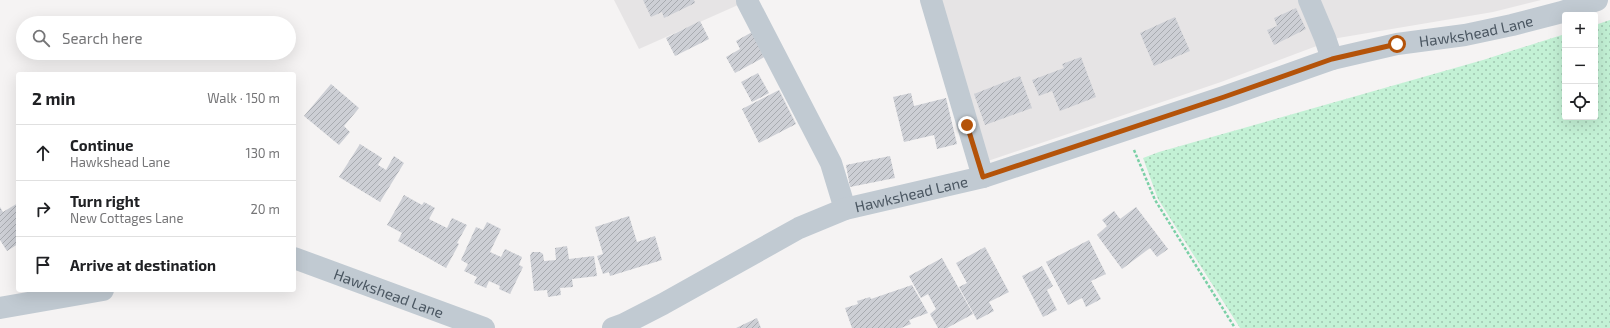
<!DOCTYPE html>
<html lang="en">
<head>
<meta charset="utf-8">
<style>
	:root { --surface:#fff; --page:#f2f2f2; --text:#202124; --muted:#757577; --line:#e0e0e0 }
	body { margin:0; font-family:"Exo 2",sans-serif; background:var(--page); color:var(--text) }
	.controls { position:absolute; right:12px; top:12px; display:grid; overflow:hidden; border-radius:4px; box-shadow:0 4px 16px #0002 }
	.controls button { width:36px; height:36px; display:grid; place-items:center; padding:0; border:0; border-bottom:1px solid var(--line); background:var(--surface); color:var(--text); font:20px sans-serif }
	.stop { position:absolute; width:12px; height:12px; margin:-9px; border:3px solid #b45309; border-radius:50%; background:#fff }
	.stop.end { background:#b45309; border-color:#fff; box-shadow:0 1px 4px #0008 }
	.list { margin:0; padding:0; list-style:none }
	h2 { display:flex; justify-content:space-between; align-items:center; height:52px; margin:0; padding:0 16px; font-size:17px }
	h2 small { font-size:13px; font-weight:400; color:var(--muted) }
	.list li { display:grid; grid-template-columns:26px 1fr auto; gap:12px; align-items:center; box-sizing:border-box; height:56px; padding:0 16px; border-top:1px solid var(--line) }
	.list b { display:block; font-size:15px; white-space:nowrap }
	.list p { margin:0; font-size:13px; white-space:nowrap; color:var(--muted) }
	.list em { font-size:13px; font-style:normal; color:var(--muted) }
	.icon { flex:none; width:22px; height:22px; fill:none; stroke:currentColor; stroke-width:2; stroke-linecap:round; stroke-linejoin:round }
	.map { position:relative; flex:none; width:1610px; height:328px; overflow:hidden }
	.search { position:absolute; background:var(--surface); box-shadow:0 4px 16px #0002; left:16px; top:16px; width:280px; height:44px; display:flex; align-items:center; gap:10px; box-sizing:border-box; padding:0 14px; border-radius:22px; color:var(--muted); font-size:15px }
	.panel { position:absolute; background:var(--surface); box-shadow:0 4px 16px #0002; left:16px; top:72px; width:280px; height:220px; border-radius:4px }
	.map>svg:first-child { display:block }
</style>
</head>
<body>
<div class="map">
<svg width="1610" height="328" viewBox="0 0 1610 328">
	<defs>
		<pattern id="park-dots" width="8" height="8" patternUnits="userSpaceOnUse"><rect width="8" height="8" fill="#c3f1d5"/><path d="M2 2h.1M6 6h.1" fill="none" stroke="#a0c6b0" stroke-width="1.8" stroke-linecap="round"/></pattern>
		<pattern id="building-hatch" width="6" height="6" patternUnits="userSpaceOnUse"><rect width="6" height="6" fill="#cdcfd5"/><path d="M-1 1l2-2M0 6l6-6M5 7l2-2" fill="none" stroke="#a8abb0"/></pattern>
	</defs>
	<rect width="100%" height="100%" fill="#f5f3f3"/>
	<!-- education -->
	<path fill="#e6e4e5" d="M614,0H754L747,1L639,49Z
		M924,0H1541L1493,12L1338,38L1221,82L970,167Z"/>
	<!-- park -->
	<path fill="url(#park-dots)" d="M1610,20V328H1240L1158,199L1143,158L1159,152L1483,60L1565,34V117H1595V25Z"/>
	<!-- building -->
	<path fill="url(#building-hatch)" d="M643,0H694L695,3L664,18L662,12L651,17Z
		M1296,8L1306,29L1274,45L1267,30L1277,26L1274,18Z
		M1175,17L1190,51L1154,66L1140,33Z
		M700,21L709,39L675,56L666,38Z
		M754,31L768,55L735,73L726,57L740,49L736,41Z
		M1081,57L1096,97L1060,111L1052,91L1039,96L1032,80L1064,68L1062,64Z
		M758,73L769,93L752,102L741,82Z
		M1020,76L1032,108L985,125L974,94Z
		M331,84L359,108L344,126L350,132L339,145L304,116Z
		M779,90L796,124L759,143L742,109Z
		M911,93L914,106L946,98L957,144L937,149L934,135L904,142L893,97Z
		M360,144L382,158L378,165L386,170L394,156L404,163L380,202L339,177Z
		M890,156L895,178L850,187L846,165Z
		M404,195L422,205L424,202L435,208L429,219L447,228L452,218L467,225L457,243L459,244L446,268L398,241L402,233L387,225Z
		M18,203V244L7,251L0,240V207L3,212Z
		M1136,207L1168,249L1157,257L1150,248L1122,269L1097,235L1107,226L1102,220L1114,211L1120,219Z
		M629,216L637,242L655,236L662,260L610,276L609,272L603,274L597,256L603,254L595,227Z
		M487,222L501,229L490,252L501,257L505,249L522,257L519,265L523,267L510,294L499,289L500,286L489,281L486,288L474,283L477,277L464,271L468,264L461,260L476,227L483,230Z
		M1089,240L1106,274L1091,281L1101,299L1086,307L1082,298L1068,305L1046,262Z
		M567,246L569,259L594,256L597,276L572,279L573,287L560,288L561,295L548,297L547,290L534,291L530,256L532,252H540L543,254L544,261L556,260L555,248Z
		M985,247L1009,292L989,302L994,311L977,320L959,287L967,283L956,263Z
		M942,258L973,314L947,328H938L930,314L936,309L928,294L921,298L909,276Z
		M1042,266L1053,286L1047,290L1057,310L1043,317L1022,276Z
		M912,285L928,313L909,320L911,324L901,328H852L845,308L858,304L857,301L870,297L871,299Z
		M757,318L761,328H736Z"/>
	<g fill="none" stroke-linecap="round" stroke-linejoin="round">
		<!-- path -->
		<path stroke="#7ad0a6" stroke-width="2.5" stroke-dasharray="3 2" stroke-linecap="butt" d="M1134,150L1155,200L1235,328"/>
		<!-- minor -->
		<g stroke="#c1cad2" stroke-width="22">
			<path d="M931,0L983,177"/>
			<path d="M1309,0L1325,38L1332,59"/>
			<path d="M747,1L831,163L845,209"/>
			<path id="s1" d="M294,258L484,328"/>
			<path d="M0,308L103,290"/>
			<path id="s2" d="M613,328L624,324L663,304L799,228L845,209L983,177L1224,97L1332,59L1397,44L1465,35L1512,25L1562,12L1597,0"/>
		</g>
	</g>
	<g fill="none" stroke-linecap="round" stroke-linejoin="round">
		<!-- route -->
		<path stroke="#b45309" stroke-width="5" d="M967,125L983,177L1224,97L1332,59L1397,44"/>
	</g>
	<g text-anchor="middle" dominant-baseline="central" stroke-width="3.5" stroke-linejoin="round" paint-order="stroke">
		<!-- street labels -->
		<g font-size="15" fill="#4a5661" stroke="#fff">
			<text stroke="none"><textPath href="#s2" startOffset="918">Hawkshead Lane</textPath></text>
			<text stroke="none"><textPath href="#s2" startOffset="329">Hawkshead Lane</textPath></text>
			<text stroke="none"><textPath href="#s1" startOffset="101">Hawkshead Lane</textPath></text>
		</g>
	</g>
</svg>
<div class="controls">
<button>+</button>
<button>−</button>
<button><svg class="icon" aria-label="locate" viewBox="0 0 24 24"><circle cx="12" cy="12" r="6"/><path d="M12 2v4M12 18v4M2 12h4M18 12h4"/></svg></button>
</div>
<div class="stop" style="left:1397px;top:44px"></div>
<div class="stop end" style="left:967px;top:125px"></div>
<div class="search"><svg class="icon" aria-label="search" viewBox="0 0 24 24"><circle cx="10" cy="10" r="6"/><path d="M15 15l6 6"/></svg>Search here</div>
<section class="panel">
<h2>2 min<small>Walk · 150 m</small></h2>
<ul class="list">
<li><svg class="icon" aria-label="ahead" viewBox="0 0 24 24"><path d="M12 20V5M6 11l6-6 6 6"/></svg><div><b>Continue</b><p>Hawkshead Lane</p></div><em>130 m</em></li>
<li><svg class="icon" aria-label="right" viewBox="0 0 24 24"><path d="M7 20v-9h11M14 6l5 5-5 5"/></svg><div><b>Turn right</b><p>New Cottages Lane</p></div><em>20 m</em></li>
<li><svg class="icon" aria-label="arrive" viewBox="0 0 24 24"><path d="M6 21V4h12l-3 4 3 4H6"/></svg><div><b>Arrive at destination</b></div></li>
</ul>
</section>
</div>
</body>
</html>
